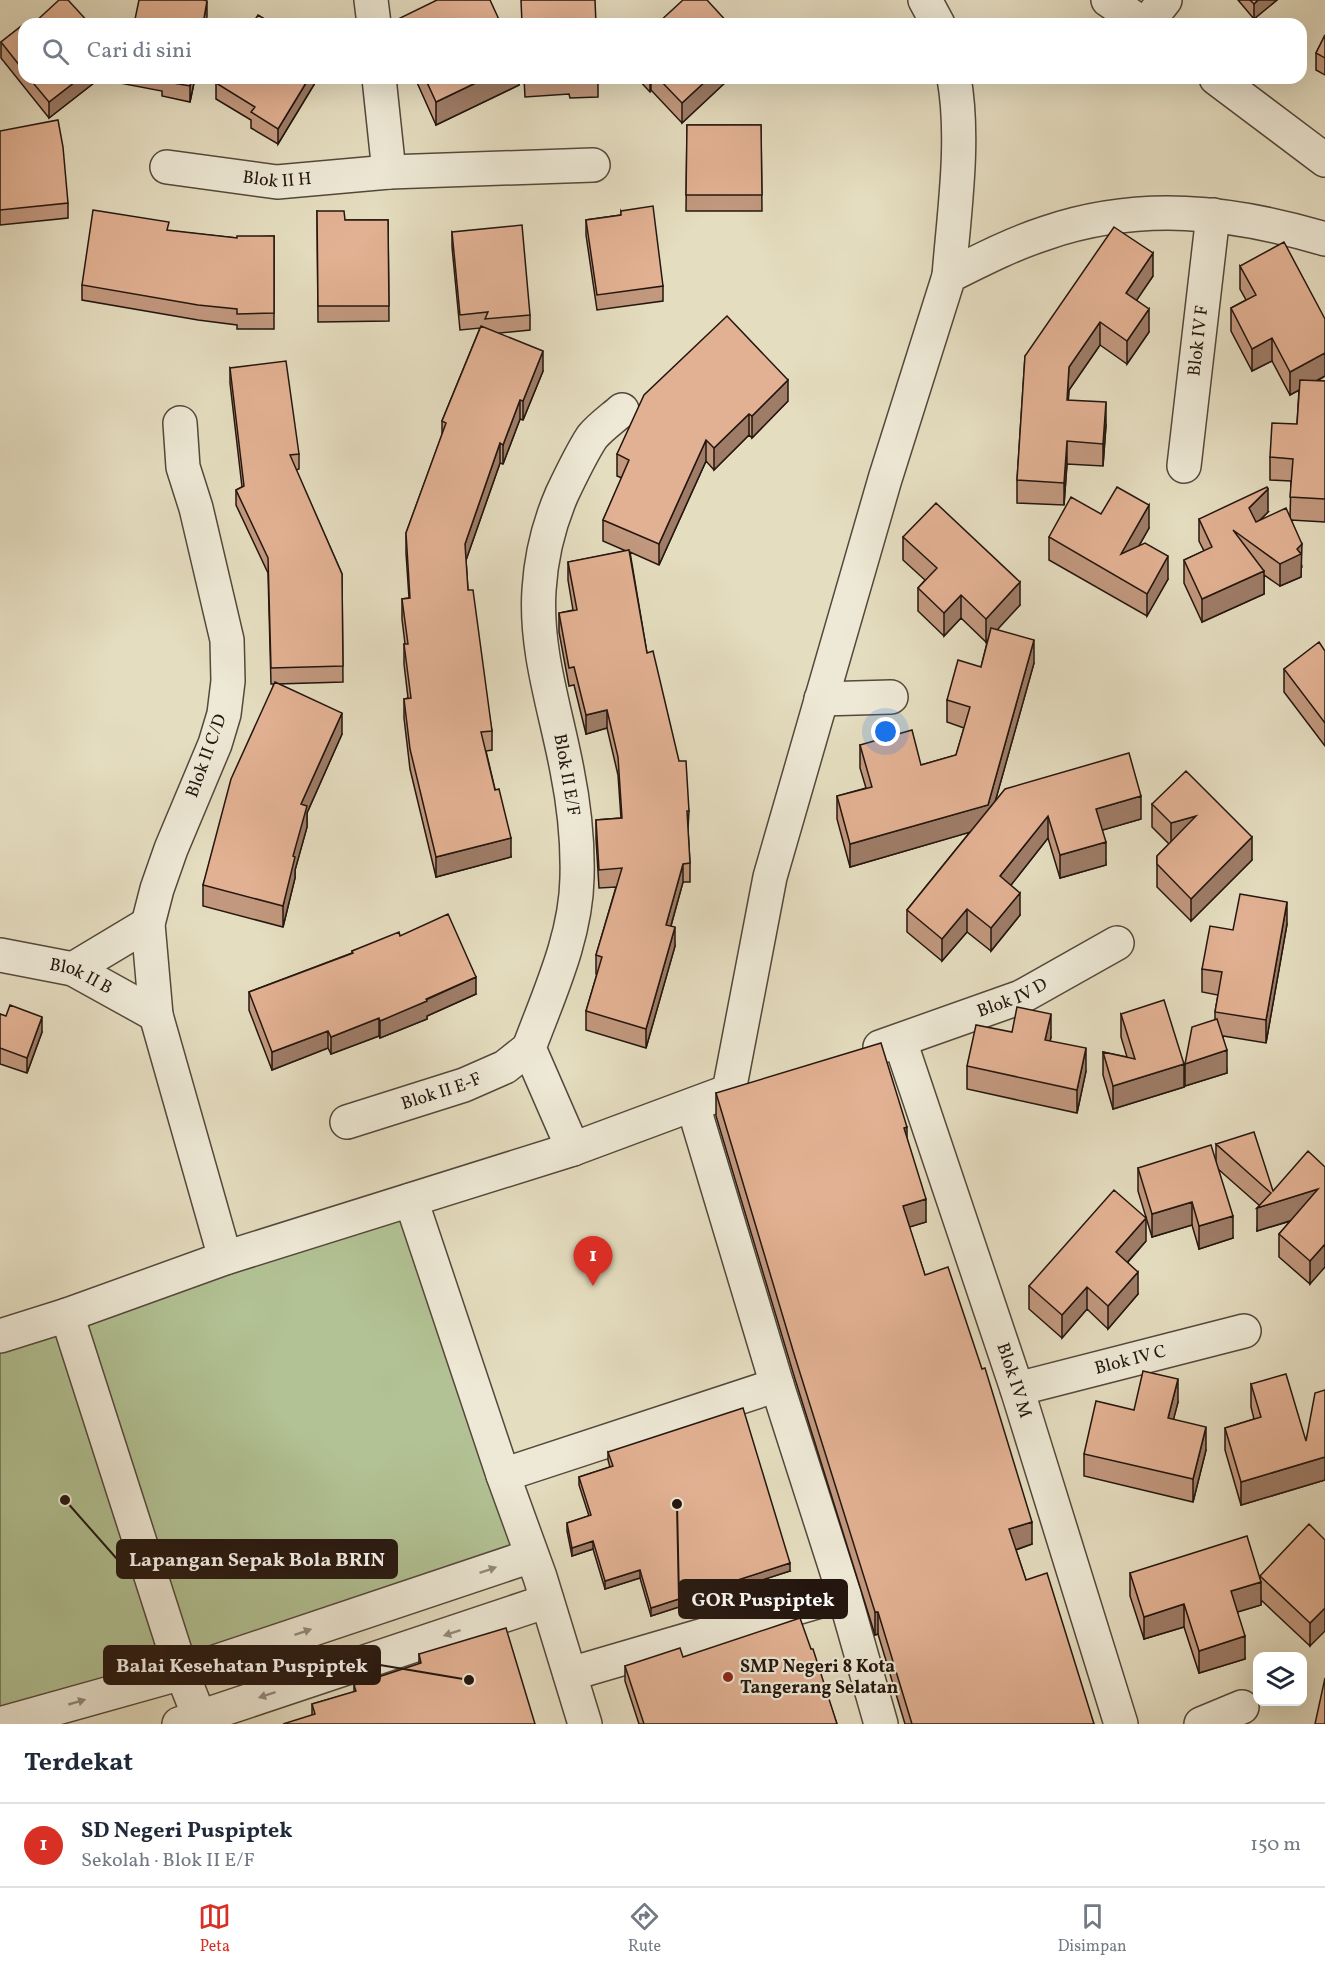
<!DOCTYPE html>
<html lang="id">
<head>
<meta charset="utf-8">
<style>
	:root { --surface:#fff; --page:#f6f6f7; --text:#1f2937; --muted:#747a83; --line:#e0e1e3; --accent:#d93025 }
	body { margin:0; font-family:Vollkorn,serif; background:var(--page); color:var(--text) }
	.controls { position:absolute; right:18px; bottom:18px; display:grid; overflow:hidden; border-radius:12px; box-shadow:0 6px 24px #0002 }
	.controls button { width:54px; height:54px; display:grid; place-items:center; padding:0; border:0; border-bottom:2px solid var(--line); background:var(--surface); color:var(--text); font:30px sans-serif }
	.you { position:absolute; left:886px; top:732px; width:21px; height:21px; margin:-15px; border:4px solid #fff; border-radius:50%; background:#1a73e8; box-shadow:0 0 0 9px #1a73e833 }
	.badge { display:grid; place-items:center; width:39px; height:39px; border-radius:50%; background:var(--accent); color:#fff; font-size:20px; font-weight:700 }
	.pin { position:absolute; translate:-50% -50px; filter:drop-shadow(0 2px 3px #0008) }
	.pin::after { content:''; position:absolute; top:32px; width:21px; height:18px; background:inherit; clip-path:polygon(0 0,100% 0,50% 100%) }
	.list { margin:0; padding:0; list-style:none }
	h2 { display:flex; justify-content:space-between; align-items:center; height:78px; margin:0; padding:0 24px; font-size:26px }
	h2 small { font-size:20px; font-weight:400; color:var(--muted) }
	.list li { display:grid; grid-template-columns:39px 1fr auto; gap:18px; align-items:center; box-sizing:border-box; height:84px; padding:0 24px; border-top:2px solid var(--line) }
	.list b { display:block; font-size:22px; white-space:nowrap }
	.list p { margin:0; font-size:20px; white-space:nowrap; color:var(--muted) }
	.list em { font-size:20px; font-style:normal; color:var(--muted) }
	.icon { flex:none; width:33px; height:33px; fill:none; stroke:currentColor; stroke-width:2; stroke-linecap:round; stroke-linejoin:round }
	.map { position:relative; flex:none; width:1325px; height:1724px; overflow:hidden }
	.search { position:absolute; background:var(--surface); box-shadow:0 6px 24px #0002; left:18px; right:18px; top:18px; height:66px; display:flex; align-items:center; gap:15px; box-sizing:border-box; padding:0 21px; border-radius:18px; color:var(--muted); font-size:22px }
	.sheet { height:162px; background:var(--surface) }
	nav { display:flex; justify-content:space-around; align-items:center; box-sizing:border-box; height:84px; border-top:2px solid var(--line); background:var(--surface); font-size:16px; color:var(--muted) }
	nav a { display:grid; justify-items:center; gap:3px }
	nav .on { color:var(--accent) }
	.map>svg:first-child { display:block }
</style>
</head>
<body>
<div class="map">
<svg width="1325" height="1724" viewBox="0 0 1325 1724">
	<rect width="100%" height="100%" fill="#e5ddc0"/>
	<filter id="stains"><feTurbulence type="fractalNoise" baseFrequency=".00333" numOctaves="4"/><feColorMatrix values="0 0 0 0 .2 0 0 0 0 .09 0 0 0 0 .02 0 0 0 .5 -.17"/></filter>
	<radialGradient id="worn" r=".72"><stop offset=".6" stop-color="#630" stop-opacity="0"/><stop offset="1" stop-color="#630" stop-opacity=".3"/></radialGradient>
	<!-- green -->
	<path fill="#b2c294" stroke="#6b6c52" stroke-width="1.5" d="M409,1213L513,1553L0,1716V1341Z"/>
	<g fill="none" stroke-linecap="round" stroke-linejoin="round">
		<defs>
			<g id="minor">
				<path d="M371,0L374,24"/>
				<path d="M925,0L938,24"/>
				<path d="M1108,0L1143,24"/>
				<path d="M1146,24L1165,0"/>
				<path d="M379,78L389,172"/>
				<path d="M1216,78L1325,160"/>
				<path id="s1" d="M167,167L277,182L389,172L593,165"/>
				<path d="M949,276C954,213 965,140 954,78"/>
				<path d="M180,423L183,467L196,508L227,640L228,681L224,714L215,744L171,849L157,889L148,924L156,1015L225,1258"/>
				<path id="s2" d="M1184,466L1213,215"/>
				<path d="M821,699L891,697"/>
				<path id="s3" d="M0,955L73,969L156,1015"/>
				<path d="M73,969L148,924"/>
				<path id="s4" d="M900,1041L1017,1389L1121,1724"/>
				<path id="s5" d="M880,1047L1021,997L1117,943"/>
				<path d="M693,1105L777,1385L844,1594L881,1724"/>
				<path id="s6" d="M347,1122L464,1085L505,1067L529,1048"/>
				<path d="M573,1149L529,1048C549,994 576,937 577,878C578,842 574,805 567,770C556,711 535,651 539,590C541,557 549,524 562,494C571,475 581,454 592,437C600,427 613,418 622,410"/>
				<path d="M411,1200L503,1475L540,1577L585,1724"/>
				<path d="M67,1315L182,1673L202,1724"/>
				<path d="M0,1336L67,1315L225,1258L573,1149L729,1091L770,877L885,479L949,276C981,260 1012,244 1046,233C1140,201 1231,211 1325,239"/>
				<path id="s7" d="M1017,1389L1244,1331"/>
				<path d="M503,1475L777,1385"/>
				<path d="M570,1674L844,1594"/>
				<path d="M0,1724L182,1673L531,1556"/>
				<path d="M179,1724L547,1601"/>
				<path d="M1201,1724L1242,1707"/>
			</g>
		</defs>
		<!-- minor casing -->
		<use href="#minor" stroke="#54483b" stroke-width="36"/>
		<!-- minor -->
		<use href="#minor" stroke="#eee9d6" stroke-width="33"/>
	</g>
	<!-- wall -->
	<path fill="#c2987e" stroke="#24160f" stroke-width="1.5" d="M1238,0H1277L1254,19Z
		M24,24V78H195L190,102L162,96V91L99,79L49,118L1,58V42Z
		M1325,35V75L1316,70V53Z
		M219,78H318L278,144L251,128V120L216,99V83Z
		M415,78H519V85L436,125Z
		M524,78H598V97L570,98L569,94L525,97Z
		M637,78H730L682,123L651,90L650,92Z
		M687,125H761L762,211H686Z
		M0,131L68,203V218L0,225Z
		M317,211L345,220H388L389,321L318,322Z
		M621,211L663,286V301L597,310L586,235V220L621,215Z
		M169,231L237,238L274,236V329H237V325L198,320L82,300V285Z
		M452,232L530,315V330L499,333L543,371L523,420L520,419L503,464L500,463L466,560L468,590L492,731V750L486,751L511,857L436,877L410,769L404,718V699L408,698L404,664V644H405L402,619V599L409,598L406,553V533L442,435V421L480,328L460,330L452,247Z
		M1240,266L1325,376L1317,381H1325V522L1291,520L1302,567L1301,568V577L1280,586L1264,575V594L1202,622L1184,583V560L1204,551L1199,541V519L1268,512L1259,521L1290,518L1291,481L1270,480V457L1297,424L1299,390L1290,395L1272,361L1252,371L1231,331V308L1246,300L1240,289Z
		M1153,276L1136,300L1149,332L1127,364L1100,345L1069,390L1068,400L1106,425L1103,466L1067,464L1064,505L1017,503V480L1025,356Z
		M230,368L299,454V469L296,470L342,574L343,682L278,684L342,734L307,813V827L295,870V878L283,927L203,906V885L274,684H271L268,573L236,505V490L242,487L230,383Z
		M788,401L752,438L749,435L714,470L706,461L659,565L630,552L647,653L689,811L688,829L690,863V882H683L671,926L675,946L646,1048L586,1030V1011L597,974H596V955L616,887L599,888L596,839V820L621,818L618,775L607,728L586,734L574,685L569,686L559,632V613L573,610L568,580V562L626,551L603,541V520L622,478L617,476V454Z
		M1101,514L1149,528L1139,546L1168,579L1147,616L1049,560V537Z
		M903,537L1020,605L997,629L1034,663L995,802L1141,819L1102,830L1106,865L1060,878L1048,838L1011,885L1020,915L991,951L967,932L942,961L907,932V910L970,832L850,867L837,819V796L866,788L860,768V745L921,765L956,755L964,728L947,722V700L981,667L988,639L986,642L961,618L944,636L918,611V588L925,580L903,560Z
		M1325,651V746L1284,692V669Z
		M1152,804L1252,860L1191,921L1157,887V856L1169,844L1152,827Z
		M1287,924L1266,1043L1223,1036L1227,1073L1185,1086L1215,1019V1012L1218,995L1202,992V969L1233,930Z
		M400,936L476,994L427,1016V1019L380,1038L379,1036L331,1054L328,1048L272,1070L249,1010V992L352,953V951Z
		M0,1014L42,1032L27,1073L0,1064Z
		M1121,1014L1184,1087L1113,1109L1103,1075V1052L1127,1057L1121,1037Z
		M1012,1032L1051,1037L1050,1041L1086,1071L1077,1113L967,1089V1066Z
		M716,1093L907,1139L926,1222L909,1227L925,1275L1032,1544L1016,1550L1026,1580L1094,1724H905L878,1634L875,1635L795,1379L716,1116Z
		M1216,1144L1273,1191L1325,1167L1310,1284L1279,1257V1234L1291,1221L1257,1231L1260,1206L1218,1169L1233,1238L1199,1249L1192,1225L1152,1237L1138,1191V1168L1216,1162Z
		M1146,1241L1128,1262L1138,1294L1108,1329L1087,1309L1062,1338L1029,1309V1286Z
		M1251,1384L1306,1441L1325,1390V1480L1241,1505L1225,1450V1428L1254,1419L1251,1407Z
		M1178,1402L1173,1420L1206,1450L1193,1502L1084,1476V1454L1134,1410Z
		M608,1452L790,1571L651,1616L640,1578L605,1589L593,1549L572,1556L567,1531V1523L589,1516L579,1485V1477L610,1467L608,1460Z
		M1325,1540L1310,1646L1261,1600V1605L1237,1612L1245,1659L1199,1673L1184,1627L1144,1639L1130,1596V1573L1260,1578V1576Z
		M811,1649L837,1724H639L625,1681V1666L683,1657Z
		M419,1654L535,1724L312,1715V1704L354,1692V1685L419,1664Z"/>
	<!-- shaded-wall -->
	<path fill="#9e7c67" stroke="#24160f" stroke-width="1.5" d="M1258,0H1277L1254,19V4Z
		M207,1V16L206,24H203Z
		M80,78L99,79L49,118V102Z
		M192,78H195L190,102V86Z
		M309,78H318L278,144V129Z
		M486,78H519V85L436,125V102Z
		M650,78H651V90L650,92Z
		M709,78H730L682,123V103Z
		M1153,253V276L1126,316V293Z
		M1149,309V332L1127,364V341Z
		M1100,322V345L1069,390L1067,422V400L1069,367Z
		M1272,338V361L1252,371V349Z
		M543,351V371L523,420V401Z
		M1325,353V376L1290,395V372Z
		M788,380V401L752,438V416Z
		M520,400V419L503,464V445Z
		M1106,402V425L1103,466V444Z
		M749,414V435L714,470V448Z
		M706,440V461L659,565V544Z
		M1067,441V464L1064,505V483Z
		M500,443V463L465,563V544Z
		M1268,489V512L1249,531V508Z
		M1149,505V528L1121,577V554Z
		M1302,544L1301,577L1280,586V564Z
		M1168,556V579L1147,616V594Z
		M1264,571V594L1202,622V599Z
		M1020,582V605L986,642V619Z
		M961,595V618L944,636V613Z
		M1034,640V663L988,827L850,867V844L988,805Z
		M607,710V728L586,734V715Z
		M342,713V734L307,813V827L295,870V878L283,927V906L293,856L301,804Z
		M1141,796V819L1096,832V809Z
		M1048,816V838L1000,899V876Z
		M1196,816L1171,846V823Z
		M1252,837V860L1191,921V899Z
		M511,838V857L436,877V857Z
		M1106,842V865L1060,878V855Z
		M683,864V882L666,943V925Z
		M1020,893V915L991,951V928Z
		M1287,902V924L1266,1043V1020Z
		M967,909V932L942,961V939Z
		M675,927V946L646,1048V1029Z
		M476,977V994L427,1016V1019L380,1038V1021Z
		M1051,1014V1037L1045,1063V1040Z
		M42,1017V1032L27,1073V1058Z
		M379,1018V1036L331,1054V1037Z
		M328,1031V1048L272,1070V1052Z
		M1086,1048V1071L1077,1113V1090Z
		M1227,1050V1073L1185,1086V1064Z
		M1184,1064V1087L1113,1109V1086Z
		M907,1127V1150L904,1128Z
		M1318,1189V1212L1257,1231V1208Z
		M926,1199V1222L903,1229V1206Z
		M1192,1202V1225L1152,1237V1214Z
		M1233,1216V1238L1199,1249V1226Z
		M1146,1218V1241L1116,1275V1252Z
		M1325,1244V1267L1310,1284V1261Z
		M1138,1272V1294L1108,1329V1306Z
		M1087,1287V1309L1062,1338V1315Z
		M1178,1379V1402L1168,1441V1418Z
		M1206,1427V1450L1193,1502V1479Z
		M1325,1457V1480L1241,1505V1482Z
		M1032,1522V1544L1009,1552V1529Z
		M593,1541V1549L572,1556V1548Z
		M790,1563V1571L651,1616V1608Z
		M640,1570V1578L605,1589V1581Z
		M1261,1582V1605L1231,1614V1591Z
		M1184,1604V1627L1144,1639V1617Z
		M1325,1608V1631L1310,1646V1623Z
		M875,1612H878V1634L875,1635Z
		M1245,1636V1659L1199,1673V1651Z"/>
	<!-- building -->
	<path fill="#e2b193" stroke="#24160f" stroke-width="1.5" d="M59,0H68L90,24H33Z
		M139,0H204L207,1L203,24H134Z
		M437,0H490L501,24H400L398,19Z
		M521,0H595L596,24H522Z
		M683,0H707L729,24H657Z
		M1250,0H1258L1254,4Z
		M258,15L273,24H252Z
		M24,24V71L1,42Z
		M1325,35V58L1316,53Z
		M29,78H80L49,102Z
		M162,78H192L190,86L162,81Z
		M219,78H309L278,129L251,112L255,107L216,83Z
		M425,78H486L436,102Z
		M525,78H598V81L570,82L569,79L525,82Z
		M658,78H709L682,103Z
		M58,120L63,147L68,203L0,210V131Z
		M687,125H761L762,195H686Z
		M653,206L663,286L597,295L586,220L621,215V211Z
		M93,210L169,222L167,230L237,238V236H274V313L237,314V309L198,305L82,285Z
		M317,211H344L345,220H388L389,306H318Z
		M522,225L530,315L485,319L488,312L460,315L452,232Z
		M1114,227L1153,253L1126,293L1149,309L1127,341L1100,322L1069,367L1067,400L1106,402L1103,444L1067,441L1064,483L1017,480L1025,356Z
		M1284,242L1325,319V353L1290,372L1272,338L1252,349L1231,308L1256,295L1240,266Z
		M727,316L788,380L752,416L749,414L714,448L706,440L659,544L603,520L629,460L617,454L644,395Z
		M481,326L543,351L523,401L520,400L503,445L500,443L465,544L468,590H473L492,731L481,732L495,790L499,789L511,838L436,857L410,749L404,699L411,698L404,644H408L402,599L410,598L406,533L446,423L442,421Z
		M286,361L299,454L290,455L342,574L343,666L271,668L268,558L236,490L244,486L230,368Z
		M1300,380L1325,381V499L1290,497L1293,459L1270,457L1272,423L1297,424Z
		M1117,487L1149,505L1121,554L1145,543L1168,556L1147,594L1049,537L1071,497L1101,514Z
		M1267,487L1268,489L1249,508L1256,522L1286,508L1302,544L1297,549L1301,554L1280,564L1233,530L1264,571L1202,599L1184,560L1212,547L1199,519Z
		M936,503L1020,582L986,619L961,595L944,613L918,588L937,568L903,537Z
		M629,550L647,653L653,651L679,761H686L689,811H687L690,863L683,864L666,925L675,927L646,1029L586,1011L602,957L596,955L622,868L599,870L596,820L622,818L618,757L607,710L586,715L574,667L569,668L559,613L577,610L568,562Z
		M991,628L1034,640L988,805L850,844L837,796L872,787L860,745L912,730L921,765L956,755L970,707L947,700L958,660L981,667Z
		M1319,642L1325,651V723L1284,669Z
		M275,682L342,713L301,804L307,806L293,856L295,857L283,906L203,885L231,779Z
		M1129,753L1141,796L1096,809L1106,842L1060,855L1048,816L1000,876L1020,893L991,928L967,909L942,939L907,910L1005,789Z
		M1186,771L1252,837L1191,899L1157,864V856L1196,816L1171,823L1152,804Z
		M1240,894L1287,902L1266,1020L1215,1012L1222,972L1202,969L1210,926L1233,930Z
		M448,914L476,977L426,999L427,1001L380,1021L379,1018L331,1037L328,1031L272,1052L249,992L353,953L352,951L399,932L400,936Z
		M1164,1000L1184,1064L1113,1086L1103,1052L1135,1059L1121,1014Z
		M10,1005L42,1017L27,1058L0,1048V1014L6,1016Z
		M1017,1007L1051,1014L1045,1040L1086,1048L1077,1090L967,1066L976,1025L1012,1032Z
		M1217,1019L1227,1050L1185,1064L1192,1027Z
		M881,1043L907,1127L904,1128L926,1199L903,1206L925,1275L948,1267L982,1369L985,1368L1032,1522L1009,1529L1026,1580L1047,1573L1094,1724H912L878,1612H875L795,1357L716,1093Z
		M1254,1132L1273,1191L1308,1151L1325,1167V1244L1310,1261L1279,1234L1318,1189L1257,1208L1271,1193L1216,1144Z
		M1211,1145L1233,1216L1199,1226L1192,1202L1152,1214L1138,1168Z
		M1114,1190L1146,1218L1116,1252L1138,1272L1108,1306L1087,1287L1062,1315L1029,1286Z
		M1143,1371L1178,1379L1168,1418L1206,1427L1193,1479L1084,1454L1096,1401L1134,1410Z
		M1286,1374L1306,1441L1315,1393L1325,1390V1457L1241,1482L1225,1428L1261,1417L1251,1384Z
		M743,1408L790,1563L651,1608L640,1570L605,1581L593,1541L572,1548L567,1523L591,1515L579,1477L613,1466L608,1452Z
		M1309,1524L1325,1540V1608L1310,1623L1260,1576Z
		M1247,1536L1261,1582L1231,1591L1245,1636L1199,1651L1184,1604L1144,1617L1130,1573Z
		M800,1618L811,1649H813L837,1724H644L625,1666L680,1648L683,1657Z
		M506,1628L535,1724H283L315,1714L312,1704L356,1691L354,1685L421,1663L419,1654Z
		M1325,1678V1724H1315Z"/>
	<!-- one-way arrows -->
	<defs><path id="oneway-solid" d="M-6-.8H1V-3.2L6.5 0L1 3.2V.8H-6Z" transform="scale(1.5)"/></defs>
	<g fill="#938a7c">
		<use href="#oneway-solid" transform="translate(488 1570) rotate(-19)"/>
		<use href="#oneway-solid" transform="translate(303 1632) rotate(-19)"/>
		<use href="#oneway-solid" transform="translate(452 1633) rotate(162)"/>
		<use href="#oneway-solid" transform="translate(267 1695) rotate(162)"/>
		<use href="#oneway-solid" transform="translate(77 1702) rotate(-16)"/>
	</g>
	<!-- markers -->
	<circle fill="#8f2418" stroke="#eee9d6" stroke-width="2" cx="728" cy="1677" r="6"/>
	<g text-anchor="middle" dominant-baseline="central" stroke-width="4.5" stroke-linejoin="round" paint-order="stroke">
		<!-- street labels -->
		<g font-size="18" fill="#24160f" stroke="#eee9d6">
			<text stroke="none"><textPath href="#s1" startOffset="111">Blok II H</textPath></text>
			<text stroke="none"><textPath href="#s2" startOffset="126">Blok IV F</textPath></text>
			<text transform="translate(207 756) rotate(-70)">Blok II C/D</text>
			<text transform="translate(566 775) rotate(80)">Blok II E/F</text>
			<text stroke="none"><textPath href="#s3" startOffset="84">Blok II B</textPath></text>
			<text stroke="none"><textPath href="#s5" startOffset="141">Blok IV D</textPath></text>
			<text stroke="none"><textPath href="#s6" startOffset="99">Blok II E-F</textPath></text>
			<text stroke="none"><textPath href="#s7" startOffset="117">Blok IV C</textPath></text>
			<text stroke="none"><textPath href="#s4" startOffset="358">Blok IV M</textPath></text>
		</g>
		<!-- poi labels -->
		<g font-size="18" font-weight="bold" fill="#24160f" stroke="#eee9d6" text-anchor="start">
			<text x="740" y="1667">SMP Negeri 8 Kota<tspan x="740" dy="21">Tangerang Selatan</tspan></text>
		</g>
	</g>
	<!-- callouts -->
	<path fill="none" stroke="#24160f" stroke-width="2" d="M65 1500L117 1559M677 1504L679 1599M469 1680L380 1665"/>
	<g fill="#24160f" stroke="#eee9d6" stroke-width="2">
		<circle cx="65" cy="1500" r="6"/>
		<circle cx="677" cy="1504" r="6"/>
		<circle cx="469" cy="1680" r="6"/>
	</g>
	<g fill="#24160f" stroke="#24160f" stroke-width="2">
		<rect x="117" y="1540" width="280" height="38" rx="6"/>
		<rect x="679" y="1580" width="168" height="38" rx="6"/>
		<rect x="104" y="1646" width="276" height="38" rx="6"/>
	</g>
	<g font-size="20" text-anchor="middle" font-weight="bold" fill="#fff">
		<text x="257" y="1566">Lapangan Sepak Bola BRIN</text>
		<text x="763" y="1606">GOR Puspiptek</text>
		<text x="242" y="1672">Balai Kesehatan Puspiptek</text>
	</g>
	<rect width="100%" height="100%" filter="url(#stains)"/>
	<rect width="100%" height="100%" fill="url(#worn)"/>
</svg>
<div class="controls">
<button><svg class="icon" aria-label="layers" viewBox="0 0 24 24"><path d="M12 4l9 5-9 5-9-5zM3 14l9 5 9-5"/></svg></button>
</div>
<div class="you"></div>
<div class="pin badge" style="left:593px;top:1286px">1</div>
<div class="search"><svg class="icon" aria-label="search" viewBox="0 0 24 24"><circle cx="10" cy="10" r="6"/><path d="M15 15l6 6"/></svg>Cari di sini</div>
</div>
<section class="sheet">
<h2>Terdekat<small></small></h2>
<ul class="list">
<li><span class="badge">1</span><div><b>SD Negeri Puspiptek</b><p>Sekolah · Blok II E/F</p></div><em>150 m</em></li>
</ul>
</section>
<nav>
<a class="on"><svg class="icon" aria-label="map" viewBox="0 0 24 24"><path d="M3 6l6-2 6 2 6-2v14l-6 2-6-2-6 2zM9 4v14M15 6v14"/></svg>Peta</a>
<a><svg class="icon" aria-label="directions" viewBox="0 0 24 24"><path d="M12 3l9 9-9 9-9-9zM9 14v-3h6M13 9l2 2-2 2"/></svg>Rute</a>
<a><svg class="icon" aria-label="saved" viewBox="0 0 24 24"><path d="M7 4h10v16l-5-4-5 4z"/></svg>Disimpan</a>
</nav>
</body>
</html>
